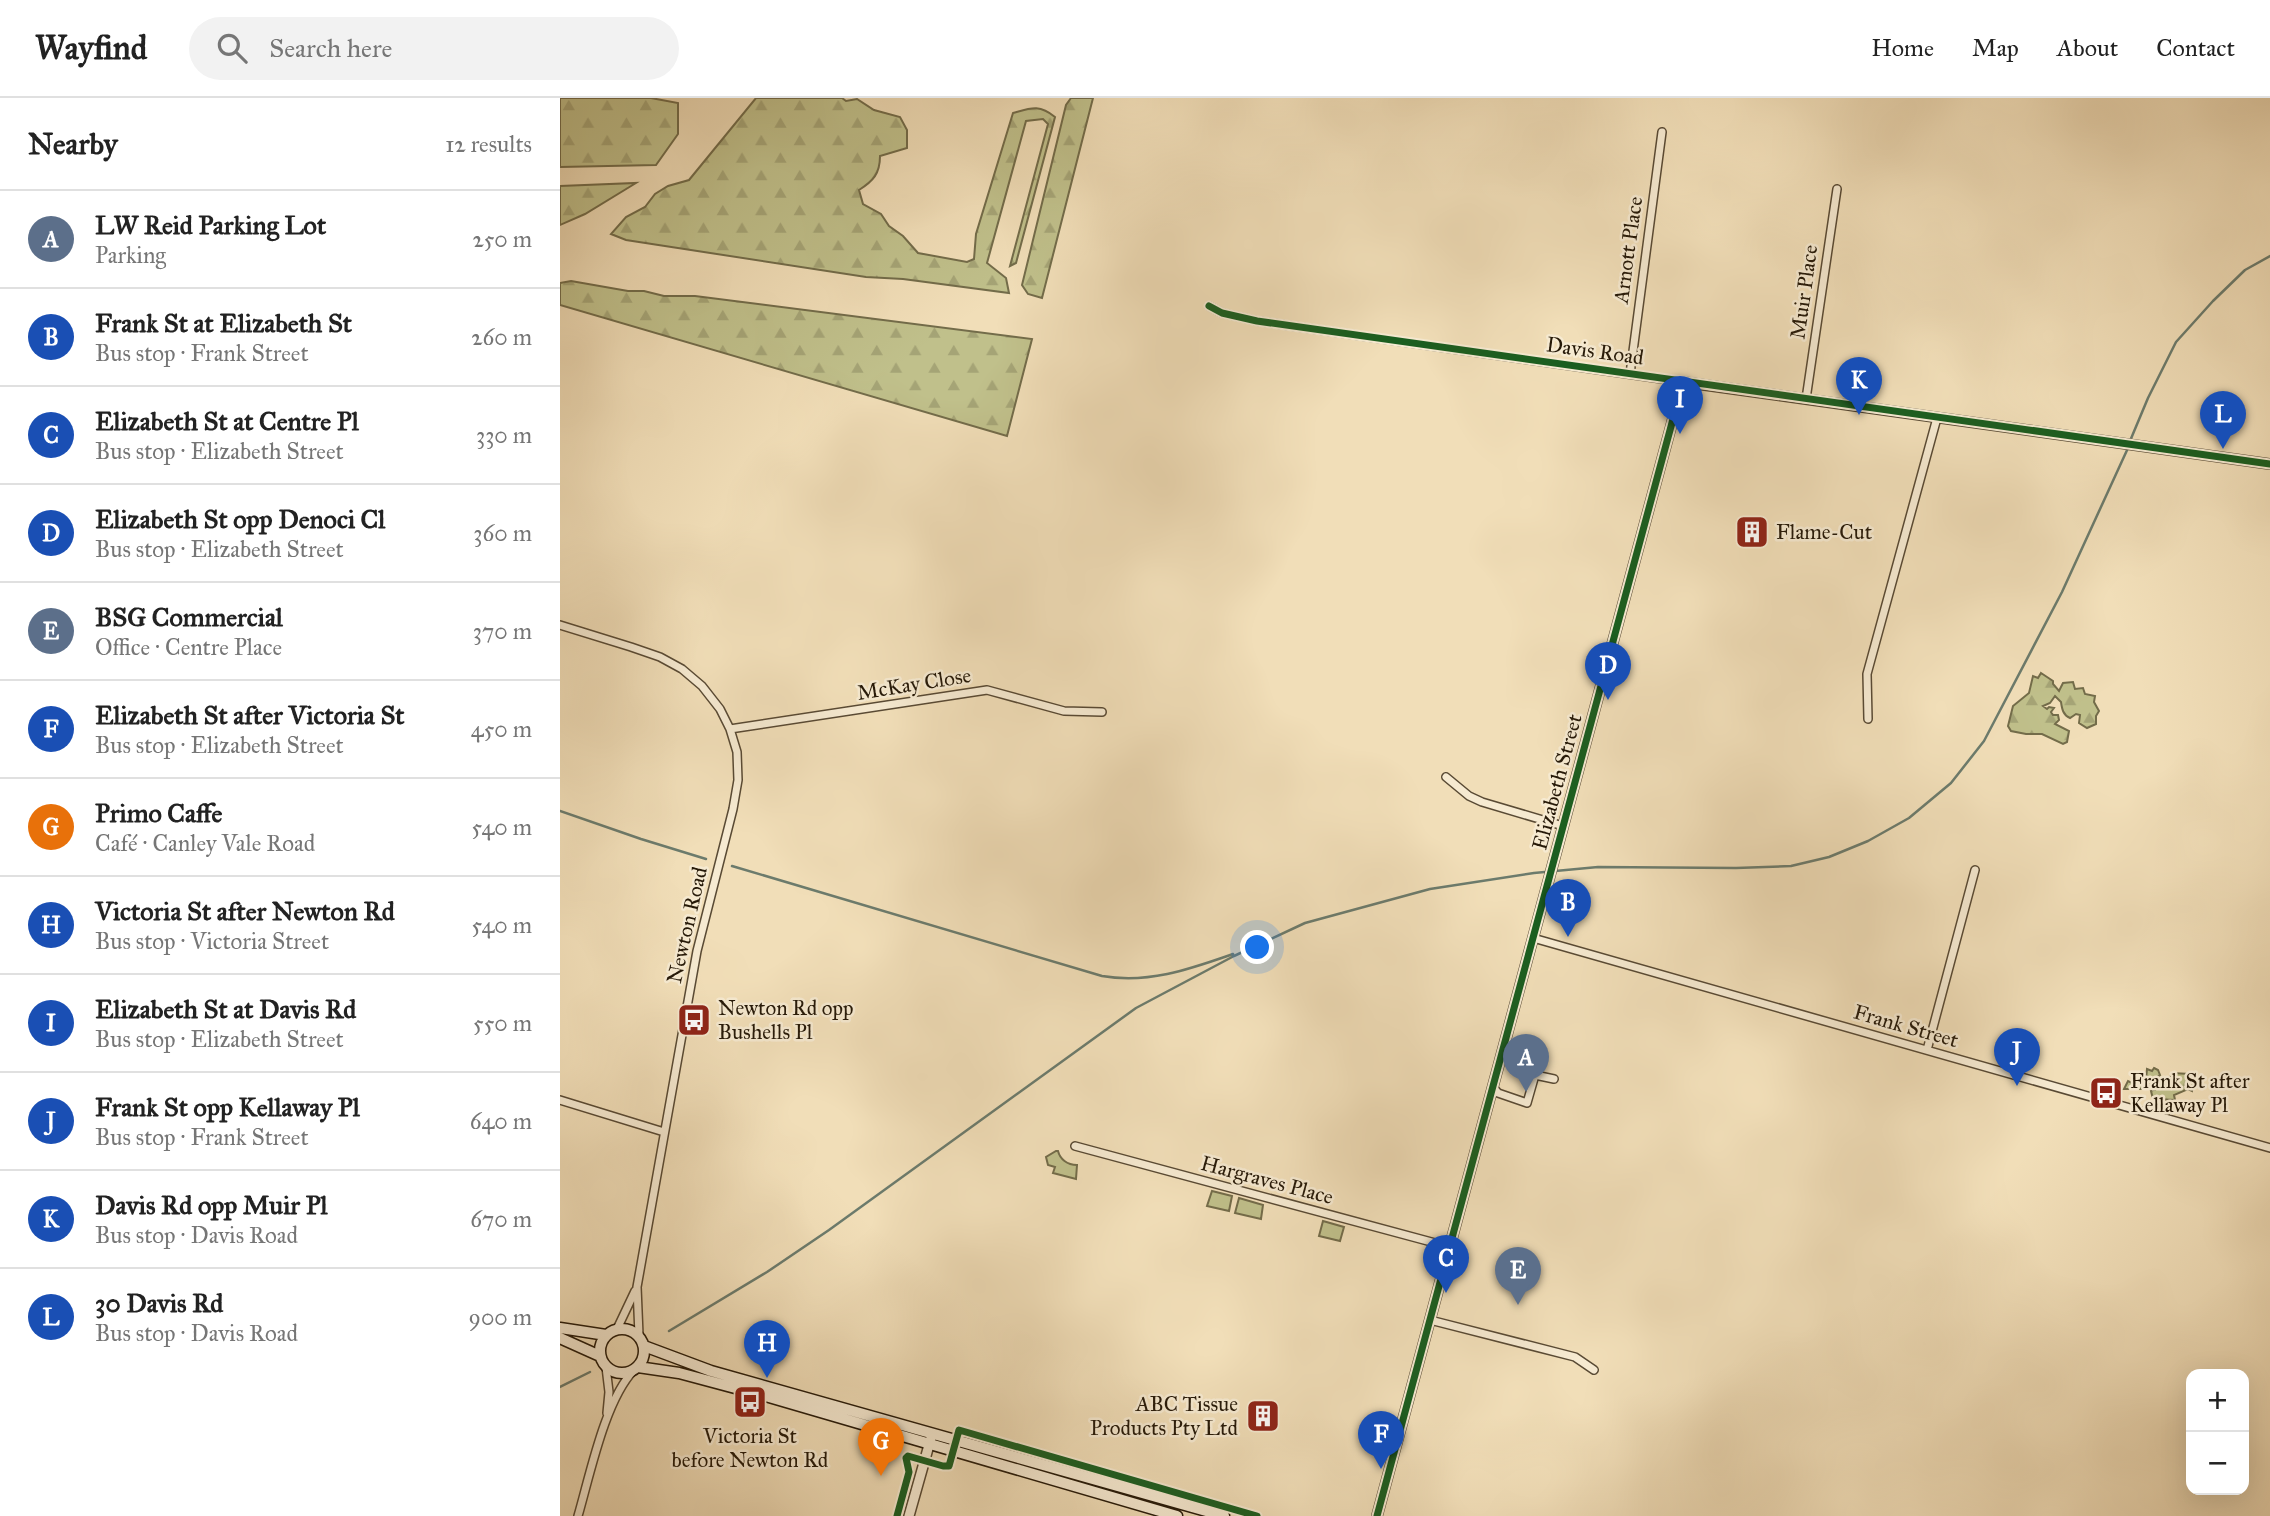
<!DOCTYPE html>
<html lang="en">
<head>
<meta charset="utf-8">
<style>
	:root { --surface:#fff; --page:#f2f2f2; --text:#222; --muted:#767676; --line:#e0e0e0; --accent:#8f2418 }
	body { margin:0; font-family:"IM FELL Great Primer",serif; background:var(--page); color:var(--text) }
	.controls { position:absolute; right:21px; bottom:21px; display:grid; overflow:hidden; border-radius:14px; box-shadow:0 7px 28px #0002 }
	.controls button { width:63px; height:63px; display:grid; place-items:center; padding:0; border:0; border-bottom:2px solid var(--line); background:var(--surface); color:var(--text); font:35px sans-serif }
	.you { position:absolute; left:698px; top:850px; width:24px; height:24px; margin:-18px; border:5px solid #fff; border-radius:50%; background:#1a73e8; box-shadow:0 0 0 10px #1a73e833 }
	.badge { display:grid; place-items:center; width:46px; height:46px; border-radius:50%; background:var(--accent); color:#fff; font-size:23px; font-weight:700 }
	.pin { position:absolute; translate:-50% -58px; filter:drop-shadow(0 2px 4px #0008) }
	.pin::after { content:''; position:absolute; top:37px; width:24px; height:21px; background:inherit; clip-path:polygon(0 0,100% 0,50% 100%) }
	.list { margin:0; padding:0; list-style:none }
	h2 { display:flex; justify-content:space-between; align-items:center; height:91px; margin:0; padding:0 28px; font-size:30px }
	h2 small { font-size:23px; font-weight:400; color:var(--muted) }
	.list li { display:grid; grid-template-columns:46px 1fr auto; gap:21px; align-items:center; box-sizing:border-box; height:98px; padding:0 28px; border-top:2px solid var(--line) }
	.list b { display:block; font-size:26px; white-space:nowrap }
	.list p { margin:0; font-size:23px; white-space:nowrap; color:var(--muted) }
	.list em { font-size:23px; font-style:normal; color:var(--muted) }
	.icon { flex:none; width:38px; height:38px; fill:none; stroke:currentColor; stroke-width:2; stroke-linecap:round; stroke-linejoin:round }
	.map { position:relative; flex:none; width:1710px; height:1418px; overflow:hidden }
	header { display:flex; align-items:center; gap:42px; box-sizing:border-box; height:98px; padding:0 35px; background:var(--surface); border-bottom:2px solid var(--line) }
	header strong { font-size:33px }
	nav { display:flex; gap:38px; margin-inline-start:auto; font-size:24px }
	.search { width:490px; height:63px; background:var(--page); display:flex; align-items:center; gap:18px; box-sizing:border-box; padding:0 24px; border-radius:38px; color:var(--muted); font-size:26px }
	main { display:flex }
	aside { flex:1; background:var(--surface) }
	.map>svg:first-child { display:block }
</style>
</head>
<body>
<header>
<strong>Wayfind</strong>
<div class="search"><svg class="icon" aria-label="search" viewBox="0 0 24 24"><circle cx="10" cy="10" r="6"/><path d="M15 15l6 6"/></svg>Search here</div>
<nav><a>Home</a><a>Map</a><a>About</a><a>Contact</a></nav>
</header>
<main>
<aside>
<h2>Nearby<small>12 results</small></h2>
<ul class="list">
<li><span class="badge" style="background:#5c6f8a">A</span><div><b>LW Reid Parking Lot</b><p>Parking</p></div><em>250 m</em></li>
<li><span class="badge" style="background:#1a4fb4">B</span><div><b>Frank St at Elizabeth St</b><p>Bus stop · Frank Street</p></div><em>260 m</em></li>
<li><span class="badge" style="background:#1a4fb4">C</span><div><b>Elizabeth St at Centre Pl</b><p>Bus stop · Elizabeth Street</p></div><em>330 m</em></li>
<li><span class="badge" style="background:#1a4fb4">D</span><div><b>Elizabeth St opp Denoci Cl</b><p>Bus stop · Elizabeth Street</p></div><em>360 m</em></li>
<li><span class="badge" style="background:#5c6f8a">E</span><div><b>BSG Commercial</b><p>Office · Centre Place</p></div><em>370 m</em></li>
<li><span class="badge" style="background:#1a4fb4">F</span><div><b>Elizabeth St after Victoria St</b><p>Bus stop · Elizabeth Street</p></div><em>450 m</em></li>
<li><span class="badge" style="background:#e8710a">G</span><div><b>Primo Caffe</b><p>Café · Canley Vale Road</p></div><em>540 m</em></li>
<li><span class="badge" style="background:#1a4fb4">H</span><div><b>Victoria St after Newton Rd</b><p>Bus stop · Victoria Street</p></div><em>540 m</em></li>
<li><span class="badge" style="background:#1a4fb4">I</span><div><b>Elizabeth St at Davis Rd</b><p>Bus stop · Elizabeth Street</p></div><em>550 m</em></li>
<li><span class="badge" style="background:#1a4fb4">J</span><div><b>Frank St opp Kellaway Pl</b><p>Bus stop · Frank Street</p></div><em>640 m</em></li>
<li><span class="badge" style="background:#1a4fb4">K</span><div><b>Davis Rd opp Muir Pl</b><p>Bus stop · Davis Road</p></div><em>670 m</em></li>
<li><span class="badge" style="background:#1a4fb4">L</span><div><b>30 Davis Rd</b><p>Bus stop · Davis Road</p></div><em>900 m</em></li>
</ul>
</aside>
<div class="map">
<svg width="1710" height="1418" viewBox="0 0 1710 1418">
	<defs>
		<pattern id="forest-firs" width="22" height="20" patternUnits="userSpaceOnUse" patternTransform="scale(1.75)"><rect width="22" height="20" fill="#c0c08b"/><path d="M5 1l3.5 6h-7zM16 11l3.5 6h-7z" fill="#a5a476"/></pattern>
	</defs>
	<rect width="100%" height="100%" fill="#f1deb8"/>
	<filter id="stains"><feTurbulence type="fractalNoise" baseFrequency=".00286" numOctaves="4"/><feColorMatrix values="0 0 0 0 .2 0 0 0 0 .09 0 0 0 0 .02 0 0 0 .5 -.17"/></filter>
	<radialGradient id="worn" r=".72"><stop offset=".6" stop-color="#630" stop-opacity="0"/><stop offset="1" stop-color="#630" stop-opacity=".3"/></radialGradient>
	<!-- grass -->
	<path fill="#c0c08b" stroke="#736c4a" stroke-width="2" d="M496,1053H498C500,1061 507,1067 517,1067L516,1081L493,1075L495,1069L488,1067L486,1059Z
		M652,1093L672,1098L669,1113L647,1108Z
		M679,1100L703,1107L701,1121L675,1115Z
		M763,1123L784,1129L780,1143L759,1138Z"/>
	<!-- forest -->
	<path fill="url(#forest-firs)" stroke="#736c4a" stroke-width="2" d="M0,0H91L118,5V36L96,67L0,69Z
		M196,0H282L286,3L297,1L314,12L340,19L347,32V50L320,58C320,76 313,83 299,92L303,106L321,116L329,128L343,138L358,155L407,164L414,161L416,136L453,15C471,10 479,6 495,19L456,165L450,168L488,26L483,21L466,23L427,165L446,180L449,195L343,181L306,179L66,142L51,136L66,119L85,109L95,96L108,88L129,82Z
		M511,0H533L482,200L468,196L462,187L506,7Z
		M76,85L25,116L0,127V88Z
		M11,183L68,193H84L104,198H135L472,241L447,338L0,207V185Z
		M1481,575L1493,583V586L1499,593L1503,585L1513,584L1515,591L1523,590L1525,596L1535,598L1534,604L1539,613L1536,618V626L1527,630L1519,625L1520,617L1516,616L1510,620C1503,617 1502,611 1501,604L1495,598L1490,605L1483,608L1487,611L1489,609L1494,610L1491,614L1493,617H1498L1499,622L1495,626L1509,633L1507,644L1503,646L1482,636H1466L1451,633L1448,628L1453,608L1469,595L1473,578L1478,580Z
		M1594,970L1598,972L1600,977L1594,981L1607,979L1603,982L1605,988L1612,983L1610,980L1612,975L1630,976L1634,980L1632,993L1628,991L1614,997L1615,1002L1593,1001L1591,993L1598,990L1594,987L1584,988L1581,991H1564L1568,983L1572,985L1578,981L1586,982L1587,971L1592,973Z"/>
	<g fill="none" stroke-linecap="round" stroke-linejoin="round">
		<!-- stream -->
		<path stroke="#6c7b6c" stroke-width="2.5" d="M1570,343L1588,300L1616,244L1653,203L1685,172L1710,158
			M0,713L81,741L146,761
			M172,768L542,878C589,886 630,871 673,856
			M109,1233L207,1174L269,1132L576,910L674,858L745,825L870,791L974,775L1038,769L1176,770L1231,768L1269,759L1308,743L1349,720L1391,685L1424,643L1502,494L1568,350
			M0,1289L30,1274"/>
		<defs>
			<path id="minor" d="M649,208L662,215L697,223L1123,284
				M1070,276L1102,34
				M1246,301L1277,91
				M0,527L71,549L100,559L122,571L142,588L160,611L170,631L177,654L178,682L173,711L137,853L77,1189L79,1237
				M1308,621L1307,576L1377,320
				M170,631L427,592L504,613L542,614
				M886,679L909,698L922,704L1003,728
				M973,840L1710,1050
				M1367,952L1415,772
				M933,989L938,995L967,1005L975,977L994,981
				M0,1002L104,1034
				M515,1048L890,1149
				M870,1222L1015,1259L1034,1272
				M57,1231L75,1193
				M46,1269L49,1294L47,1315
				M18,1418C30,1377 45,1302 74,1272"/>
			<path id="tertiary" d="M349,1418L371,1340
				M817,1418L1123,284L1710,366"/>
			<path id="secondary" d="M0,1230L46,1237
				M40 1253a22 22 0 1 1 44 0a22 22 0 1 1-44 0Z
				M0,1240L40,1258
				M84,1248L151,1273L664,1418
				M78,1269L119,1275L209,1299L617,1418"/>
		</defs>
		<!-- minor casing -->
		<use href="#minor" stroke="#594a34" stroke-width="10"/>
		<!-- tertiary casing -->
		<use href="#tertiary" stroke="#594a34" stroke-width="12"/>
		<!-- secondary casing -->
		<use href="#secondary" stroke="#261908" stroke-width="13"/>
		<!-- minor -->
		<use href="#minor" stroke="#f6ead1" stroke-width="7"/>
		<!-- tertiary -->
		<use href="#tertiary" stroke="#f6ead1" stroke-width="9"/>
		<!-- secondary -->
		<use href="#secondary" stroke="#f6ead1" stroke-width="10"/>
		<defs>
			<path id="cycleway" d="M649,208L662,215L697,223L1710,366
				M337,1418L349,1374L346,1360L348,1358L383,1368H389L399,1332L697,1418
				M817,1418L1123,284"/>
		</defs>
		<!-- cycleway casing -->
		<use href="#cycleway" stroke="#f6ead1" stroke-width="11"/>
		<!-- cycleway -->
		<use href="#cycleway" stroke="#1b5e20" stroke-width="7"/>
	</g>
	<!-- icons -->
	<defs>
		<symbol id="building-square" viewBox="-11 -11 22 22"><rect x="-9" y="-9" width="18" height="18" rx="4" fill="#8f2418" stroke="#f6ead1"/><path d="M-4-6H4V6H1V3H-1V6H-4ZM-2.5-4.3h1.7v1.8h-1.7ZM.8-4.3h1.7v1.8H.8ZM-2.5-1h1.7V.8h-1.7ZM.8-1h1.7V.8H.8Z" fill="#fff"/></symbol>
		<symbol id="bus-square" viewBox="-11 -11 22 22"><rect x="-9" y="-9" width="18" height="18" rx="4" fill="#8f2418" stroke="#f6ead1"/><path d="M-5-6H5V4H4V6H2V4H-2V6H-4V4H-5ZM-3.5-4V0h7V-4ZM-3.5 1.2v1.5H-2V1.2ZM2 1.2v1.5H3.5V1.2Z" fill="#fff"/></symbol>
	</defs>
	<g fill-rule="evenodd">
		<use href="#building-square" x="1173" y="415" width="38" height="38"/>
		<use href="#bus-square" x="115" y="903" width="38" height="38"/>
		<use href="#bus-square" x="1527" y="976" width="38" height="38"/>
		<use href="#bus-square" x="171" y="1285" width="38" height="38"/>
		<use href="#building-square" x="684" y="1299" width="38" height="38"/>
	</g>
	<g text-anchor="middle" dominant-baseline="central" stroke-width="5" stroke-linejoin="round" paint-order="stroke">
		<!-- street labels -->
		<g font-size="21" fill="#261908" stroke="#f6ead1">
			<text transform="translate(1068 152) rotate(-82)">Arnott Place</text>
			<text transform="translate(1244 194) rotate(-82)">Muir Place</text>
			<text transform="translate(1035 253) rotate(8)">Davis Road</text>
			<text transform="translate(354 586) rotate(-9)">McKay Close</text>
			<text transform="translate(997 684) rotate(-75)">Elizabeth Street</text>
			<text transform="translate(127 827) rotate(-77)">Newton Road</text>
			<text transform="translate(1346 928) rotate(16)">Frank Street</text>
			<text transform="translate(707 1082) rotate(15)">Hargraves Place</text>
		</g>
		<!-- poi labels -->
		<g font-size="21" fill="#261908" stroke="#f6ead1" text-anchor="start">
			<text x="1216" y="434">Flame-Cut</text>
			<text x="158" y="910">Newton Rd opp<tspan x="158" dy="24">Bushells Pl</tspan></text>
			<text x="1570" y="983">Frank St after<tspan x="1570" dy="24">Kellaway Pl</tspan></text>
			<text x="678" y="1306" text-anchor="end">ABC Tissue<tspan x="678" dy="24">Products Pty Ltd</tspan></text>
			<text x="190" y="1338" text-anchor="middle">Victoria St<tspan x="190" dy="24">before Newton Rd</tspan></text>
		</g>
	</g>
	<rect width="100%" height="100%" filter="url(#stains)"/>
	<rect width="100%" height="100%" fill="url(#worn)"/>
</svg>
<div class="controls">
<button>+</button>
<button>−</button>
</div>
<div class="you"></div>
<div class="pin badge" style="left:966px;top:994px;background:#5c6f8a">A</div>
<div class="pin badge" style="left:1008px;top:839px;background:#1a4fb4">B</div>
<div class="pin badge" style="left:886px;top:1195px;background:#1a4fb4">C</div>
<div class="pin badge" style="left:1048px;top:602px;background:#1a4fb4">D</div>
<div class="pin badge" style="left:958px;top:1207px;background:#5c6f8a">E</div>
<div class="pin badge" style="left:821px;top:1371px;background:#1a4fb4">F</div>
<div class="pin badge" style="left:321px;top:1378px;background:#e8710a">G</div>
<div class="pin badge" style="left:207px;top:1280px;background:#1a4fb4">H</div>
<div class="pin badge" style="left:1120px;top:336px;background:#1a4fb4">I</div>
<div class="pin badge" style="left:1457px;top:988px;background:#1a4fb4">J</div>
<div class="pin badge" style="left:1299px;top:317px;background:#1a4fb4">K</div>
<div class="pin badge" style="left:1663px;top:351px;background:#1a4fb4">L</div>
</div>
</main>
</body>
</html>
